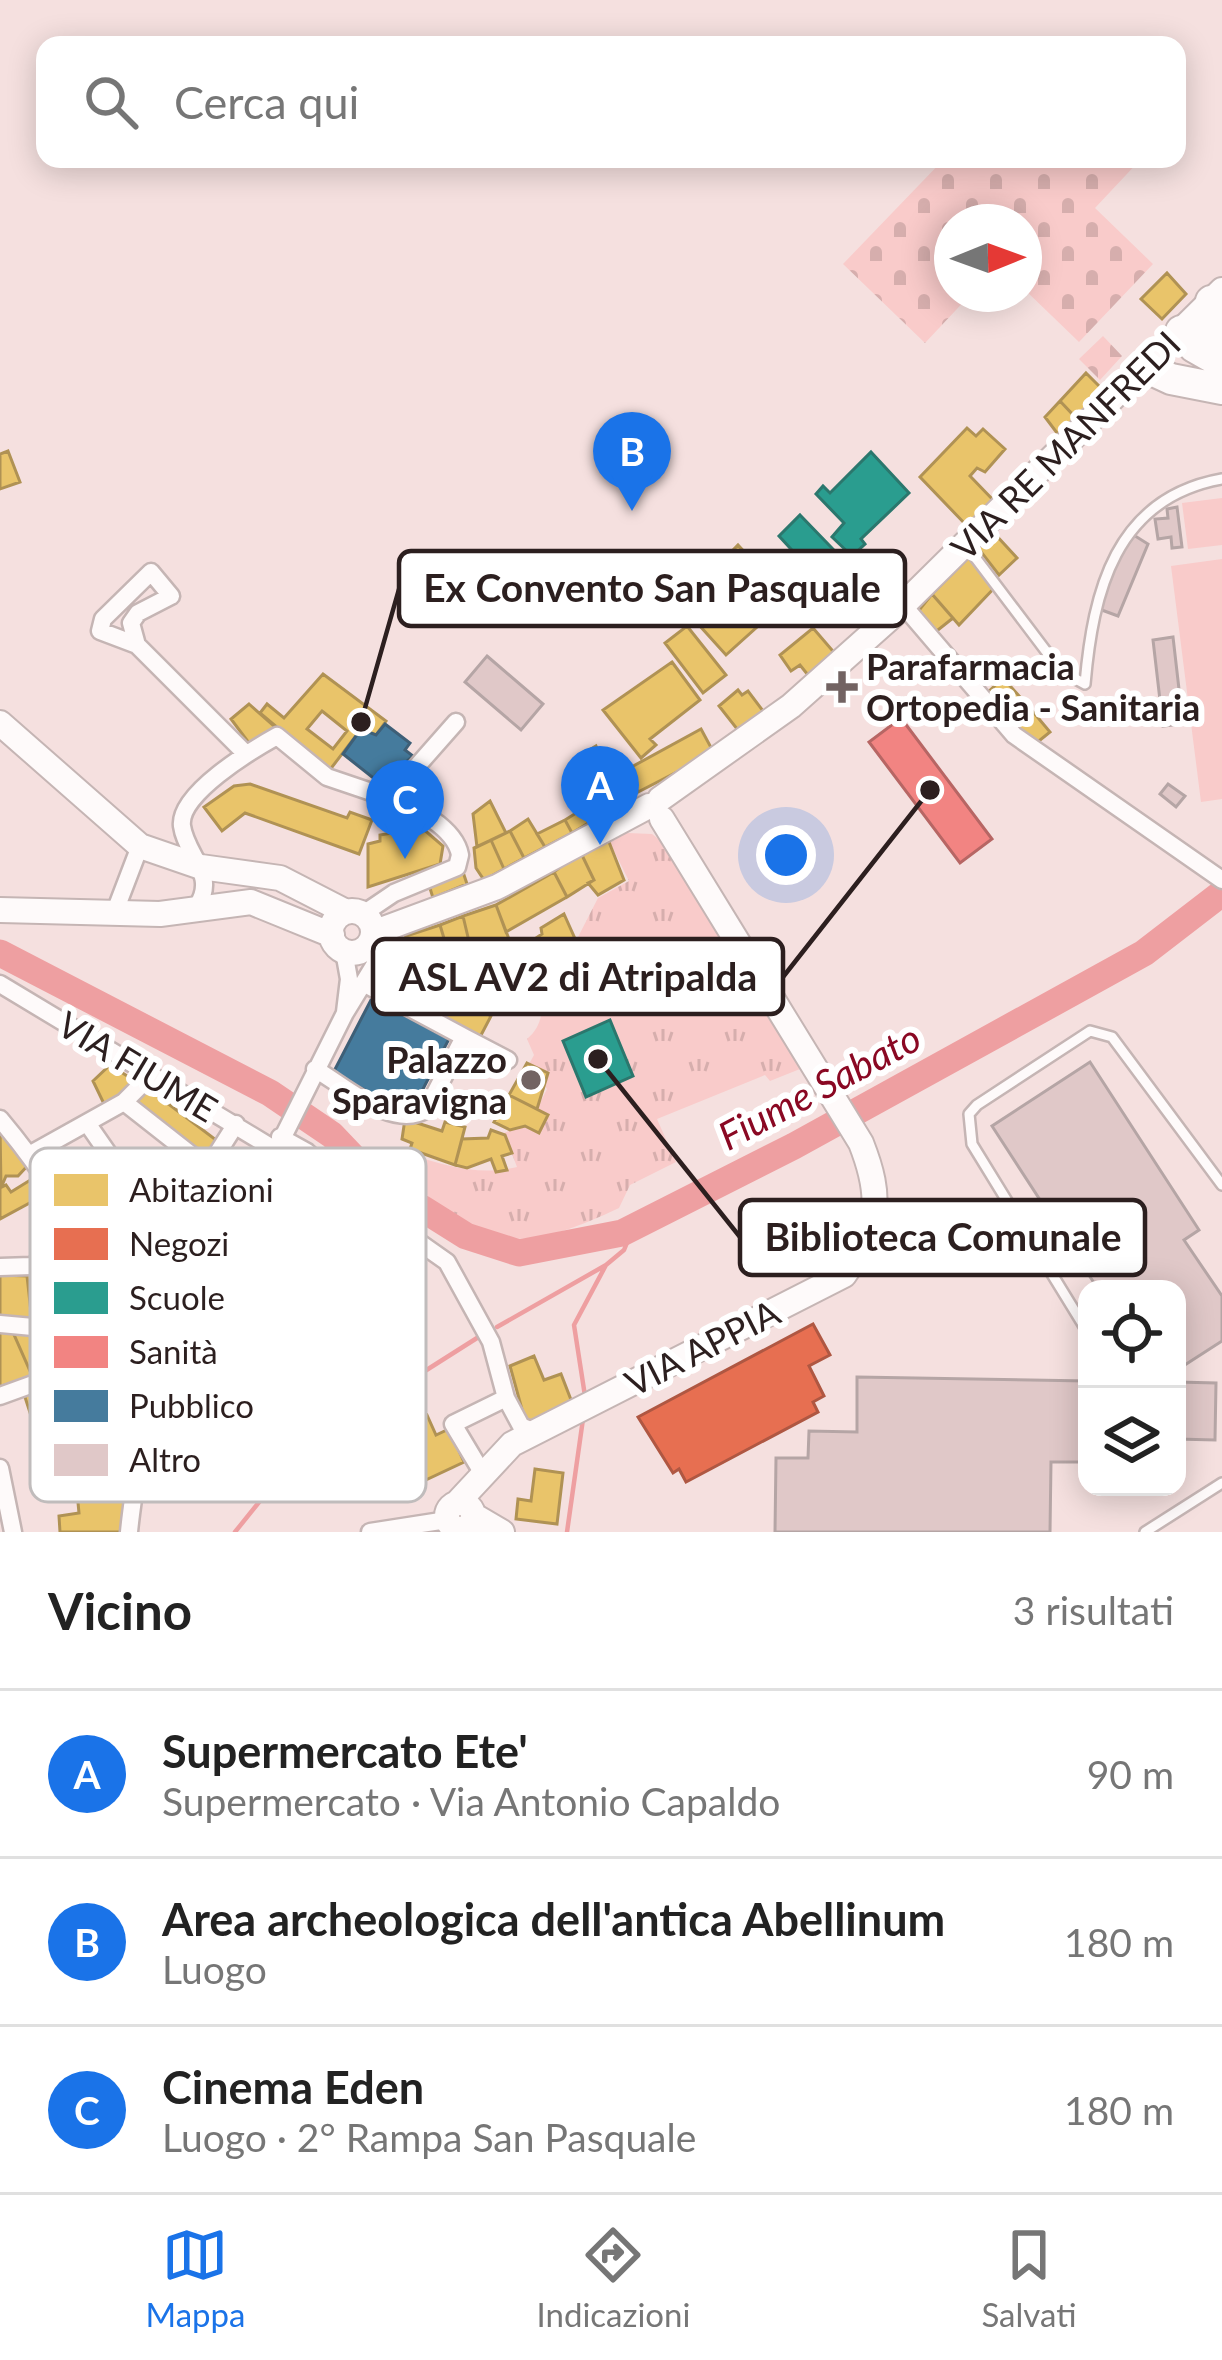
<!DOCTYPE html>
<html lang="it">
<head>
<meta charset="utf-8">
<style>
	:root { --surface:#fff; --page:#f6f6f6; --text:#222; --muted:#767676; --line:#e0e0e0; --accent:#1a73e8 }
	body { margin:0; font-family:Lato,sans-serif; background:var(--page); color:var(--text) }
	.controls { position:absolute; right:36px; bottom:36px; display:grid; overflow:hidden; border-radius:24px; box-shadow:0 6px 30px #0003 }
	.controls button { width:108px; height:108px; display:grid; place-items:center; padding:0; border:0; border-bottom:3px solid var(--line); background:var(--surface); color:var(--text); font:60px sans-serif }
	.compass { position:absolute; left:934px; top:204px; width:108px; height:108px; border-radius:50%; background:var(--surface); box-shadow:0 6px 30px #0003; rotate:89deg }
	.you { position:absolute; left:786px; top:855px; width:42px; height:42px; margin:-30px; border:9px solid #fff; border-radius:50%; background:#1a73e8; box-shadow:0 0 0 18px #1a73e833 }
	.badge { display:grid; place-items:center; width:78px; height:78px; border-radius:50%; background:var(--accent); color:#fff; font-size:39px; font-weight:700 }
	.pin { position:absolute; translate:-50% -99px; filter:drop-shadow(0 3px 6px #0008) }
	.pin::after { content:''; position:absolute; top:63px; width:42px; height:36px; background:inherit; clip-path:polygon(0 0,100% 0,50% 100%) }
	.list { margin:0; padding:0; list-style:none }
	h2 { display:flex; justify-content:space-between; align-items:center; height:156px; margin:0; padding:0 48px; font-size:51px }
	h2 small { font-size:39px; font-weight:400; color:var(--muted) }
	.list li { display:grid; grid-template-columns:78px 1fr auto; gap:36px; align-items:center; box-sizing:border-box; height:168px; padding:0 48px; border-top:3px solid var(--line) }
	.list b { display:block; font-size:45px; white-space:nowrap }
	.list p { margin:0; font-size:39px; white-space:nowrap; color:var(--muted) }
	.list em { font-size:39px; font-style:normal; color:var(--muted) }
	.icon { flex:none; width:66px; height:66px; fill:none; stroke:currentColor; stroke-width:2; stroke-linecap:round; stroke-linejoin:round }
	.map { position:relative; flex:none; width:1222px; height:1532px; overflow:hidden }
	.search { position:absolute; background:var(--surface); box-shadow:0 6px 30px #0003; left:36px; right:36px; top:36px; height:132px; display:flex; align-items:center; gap:30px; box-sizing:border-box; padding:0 42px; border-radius:24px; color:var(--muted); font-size:45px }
	.sheet { height:660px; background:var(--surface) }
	nav { display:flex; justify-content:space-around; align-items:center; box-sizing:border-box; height:168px; border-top:3px solid var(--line); background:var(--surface); font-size:33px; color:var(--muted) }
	nav a { display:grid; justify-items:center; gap:6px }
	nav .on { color:var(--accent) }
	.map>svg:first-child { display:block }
</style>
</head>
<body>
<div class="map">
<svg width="1222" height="1532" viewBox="0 0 1222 1532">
	<defs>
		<pattern id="cemetery-stones" width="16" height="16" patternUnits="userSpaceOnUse" patternTransform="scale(3)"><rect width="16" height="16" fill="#f9cbca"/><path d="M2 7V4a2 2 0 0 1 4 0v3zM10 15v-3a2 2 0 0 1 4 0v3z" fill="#d6aead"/></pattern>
		<pattern id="park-tufts" width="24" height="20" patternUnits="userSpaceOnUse" patternTransform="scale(3)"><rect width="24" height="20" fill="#f9cbca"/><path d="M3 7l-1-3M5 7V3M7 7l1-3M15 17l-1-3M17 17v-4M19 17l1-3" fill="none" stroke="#d6aead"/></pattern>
	</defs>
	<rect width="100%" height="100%" fill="#f5e0df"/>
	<!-- grass -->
	<path fill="#f9cbca" d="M1222,498V545L1188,549L1182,503Z
		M1222,559V799L1201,802L1171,566Z"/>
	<!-- cemetery -->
	<path fill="url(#cemetery-stones)" d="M944,159H1141L1095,208L1153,264L1079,342L1024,289V222H952V294H971L925,343L843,264Z
		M1103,336L1122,356L1100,380L1079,359Z"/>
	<!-- park -->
	<path fill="url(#park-tufts)" d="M628,833L652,834L670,848L805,1067L770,1081L765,1075L657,1119L676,1162L630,1185L619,1208C522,1254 474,1255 402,1167L411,1155C448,1166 479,1176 517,1167L504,1133L548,1115L537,1109L547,1089L529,1064L534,1055L527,1039C553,1017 538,987 529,959L576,941L598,898L629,881L607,837Z"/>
	<!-- homes -->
	<path fill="#e9c46a" stroke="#b09254" stroke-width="3" fill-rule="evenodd" d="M1167,273L1186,294L1162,319L1141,299Z
		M1086,373L1105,392L1077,419L1060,401Z
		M1060,401L1077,419L1060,437L1045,417Z
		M967,428L976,436L983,429L1005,449L985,472L977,468L970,476L995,502L968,527L920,477Z
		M8,451L20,482L0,489V454Z
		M994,533L1017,558L999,575L978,548Z
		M738,545L788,599L726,655L690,615L701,605L692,592Z
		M971,555L998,584L959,625L932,594Z
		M932,594L953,618L933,634L916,614Z
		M687,626L726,675L703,693L665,643Z
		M813,628L838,657L812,680L800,665L791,671L780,655Z
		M672,662L700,700L650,739L656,745L641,758L603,710Z
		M323,674L386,721L376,735L361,729L329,771L260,713L267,704L284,718ZM322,711L347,731L333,749L307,729Z
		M1003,678L1029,707L1011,722L986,694Z
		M738,690L742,695L748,691L766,715L741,734L719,706Z
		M249,704L276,728L252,747L231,719Z
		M1029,707L1050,732L1034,745L1012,721Z
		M701,729L714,753L638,792L626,770Z
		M596,746L610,777L625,768L638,792L588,820L574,797L589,787L573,760Z
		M250,784L347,818L350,812L372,820L359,854L245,813L222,831L204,807L234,786Z
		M490,801L506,833L477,847L473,814Z
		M581,810L590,822L572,833L565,820Z
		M528,819L545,847L524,858L510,831Z
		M565,820L572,833L545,847L537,834Z
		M422,828L443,846L440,864L368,887V844L380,841V835Z
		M510,831L524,858L504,869L491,840Z
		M607,837L624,880L598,895L588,883L594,880L580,851Z
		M491,840L504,869L484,880L476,868L474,848Z
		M580,851L594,880L567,897L554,872Z
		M463,872L467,884L433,898L429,885Z
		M554,872L567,897L506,932L496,905Z
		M496,905L517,960L476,971L463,916Z
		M564,914L576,941L543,953L536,938L542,934L541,928Z
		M463,916L476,971L455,975L440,925Z
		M440,925L455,975L424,981L430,1016L381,987L406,936Z
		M450,995L491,1016L479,1039L430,1016L437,1002L445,1006Z
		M527,1063L548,1073L537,1109L509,1095Z
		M110,1065L135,1081L106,1108L93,1081Z
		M146,1087L220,1143L206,1162L132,1106Z
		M509,1095L548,1115L539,1133L525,1126L510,1130L494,1122Z
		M405,1119L442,1131L445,1122L465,1127L455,1165L410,1149L412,1143L402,1139Z
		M0,1126L31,1162L18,1176H6L1,1188Z
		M491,1130L505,1135L512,1153L502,1156L507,1170L496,1172L491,1159L467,1168L455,1165L462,1139L488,1138Z
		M228,1145L254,1164L230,1197L209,1210L196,1189L216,1176L211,1168Z
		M40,1174L50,1192L0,1219V1188L6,1185L11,1192Z
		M81,1249L107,1303L32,1321L27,1276Z
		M0,1275L27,1276L32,1321L0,1320Z
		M109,1311L118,1350L34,1380L12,1330Z
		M0,1328L12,1330L34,1380L0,1386Z
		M534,1356L544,1380L561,1374L573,1405L526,1424L510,1366Z
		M110,1358L132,1428L95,1438L103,1463L56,1469L50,1448L42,1450L23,1391ZM95,1384L105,1415L73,1425L64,1393Z
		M427,1415L436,1435L449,1429L464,1462L415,1485L400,1453L408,1450L398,1428Z
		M535,1469L563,1473L557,1524L516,1519L518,1499L531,1501Z
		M110,1487H130L123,1532H60L59,1516L79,1513L77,1492Z"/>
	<!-- shops -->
	<path fill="#e76f51" stroke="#af5742" stroke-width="3" d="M813,1324L830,1355L809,1366L824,1396L813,1402L818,1412L686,1482L679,1469L673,1473L638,1417Z"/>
	<!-- schools -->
	<path fill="#2a9d8f" stroke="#2b776d" stroke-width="3" d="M871,452L909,493L861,539L865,544L852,556L832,537L844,523L816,494L823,486L830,493Z
		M800,515L858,575L836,598L779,536Z
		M610,1020L633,1076L586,1097L563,1041Z"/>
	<!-- health -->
	<path fill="#f28482" stroke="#b76664" stroke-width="3" d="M901,718L992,839L960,863L869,742Z"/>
	<!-- public -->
	<path fill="#457b9d" stroke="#3e5f77" stroke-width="3" d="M385,724L410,743L405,750L413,756L381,784L343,754L361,729L376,735Z
		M372,998L449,1039L410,1114L333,1073Z"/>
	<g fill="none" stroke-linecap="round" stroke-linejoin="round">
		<!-- stream -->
		<path stroke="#ee9fa1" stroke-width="4.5" d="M497,1327L606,1265L624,1250L633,1228
			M585,1396L574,1325L606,1265
			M303,1461L395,1390L477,1338
			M235,1532L268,1491
			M567,1532L583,1419"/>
		<!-- river -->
		<path stroke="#ee9fa1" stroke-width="27" d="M0,953L270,1093L332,1135L372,1177L466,1236L519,1253L622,1233L794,1146L1144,953L1222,893"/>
	</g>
	<!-- building -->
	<path fill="#e0c8c8" stroke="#b5a5a5" stroke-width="3" d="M1177,507L1182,547L1172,548L1171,537L1158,539L1155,519L1168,518L1167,509Z
		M1132,534L1148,544L1118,616L1099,609L1110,571Z
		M1173,637L1183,724L1163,726L1153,640Z
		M487,656L543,704L521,730L465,682Z
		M1168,784L1185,796L1176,807L1160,794Z
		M1090,1062L1199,1230L1184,1240L1222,1296V1341L1177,1370V1289H1098L992,1126Z
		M857,1377L1087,1381V1462H1051L1050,1532H775L776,1458H808L809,1431L857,1432Z
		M1177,1382L1216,1383L1215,1440L1177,1439Z"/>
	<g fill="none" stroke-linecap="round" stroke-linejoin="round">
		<defs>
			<path id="lane" d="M965,544L1061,671L1085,684C1093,592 1115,498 1222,479
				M1087,1331L972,1144L969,1114L977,1105L1090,1031L1112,1037L1222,1185
				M1145,1532L1222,1483"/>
			<path id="street" d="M903,605L1014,735L1222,880
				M137,645L100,631L103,619L151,572L171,596L138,613L131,623L137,645L246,754
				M197,906C218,875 186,856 182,826C178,794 252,750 277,736L327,777L389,798L456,722
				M114,914L140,846
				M363,914L394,893L457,867L460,855C455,827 414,807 389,798
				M344,951L349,979L345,1012
				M0,984L274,1149
				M464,1037L508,1060
				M315,1069C345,1086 393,1131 427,1109L464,1037L365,984
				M124,1102L208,1168L236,1124
				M0,1119C69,1201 137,1320 139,1430C140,1463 132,1499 129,1532
				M87,1123L135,1192
				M280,1137L307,1152L369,1207L447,1262L491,1342L506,1398L521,1426L535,1432
				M29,1155L124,1102L152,1074
				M0,1267L31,1266L80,1242
				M0,1324L33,1327L114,1302L214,1230L255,1193L345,1013L375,964L373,933
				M0,1396L124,1351
				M0,1468L13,1532
				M483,1474L453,1424L506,1398
				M370,1532L447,1520"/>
			<path id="secondary" d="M0,723L140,846L201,867L280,878L346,912
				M660,799L791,706L892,616L1222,290
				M0,910L160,914L251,902L332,935
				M331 932a21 21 0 1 1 42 0a21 21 0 1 1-42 0Z
				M373,933L497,887L649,806
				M447 1516a13 13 0 1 1 26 0a13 13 0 1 1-26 0Z
				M457,1503L512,1444L844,1275C879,1225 883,1199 861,1143L662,819
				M473,1515L502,1532"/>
			<path id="highway" d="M1211,301L1208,332L1220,362
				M1181,331L1194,347L1222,363
				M1145,367L1171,379L1222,389"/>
		</defs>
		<!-- lane casing -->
		<use href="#lane" stroke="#c5b5b4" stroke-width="14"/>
		<!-- street casing -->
		<use href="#street" stroke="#c5b5b4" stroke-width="21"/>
		<!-- secondary casing -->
		<use href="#secondary" stroke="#c5b5b4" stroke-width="28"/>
		<!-- highway casing -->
		<use href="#highway" stroke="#c5b5b4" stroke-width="34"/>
		<!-- lane -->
		<use href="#lane" stroke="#fefafa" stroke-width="9"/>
		<!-- street -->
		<use href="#street" stroke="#fefafa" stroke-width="16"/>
		<!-- secondary -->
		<use href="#secondary" stroke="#fefafa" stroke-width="24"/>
		<!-- highway -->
		<use href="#highway" stroke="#fefafa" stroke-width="30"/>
	</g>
	<!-- markers -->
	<g fill="#726362" stroke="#fff" stroke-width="4.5">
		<path d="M836 669h12v12h12v12h-12v12h-12v-12h-12v-12h12z"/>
		<circle cx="531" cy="1080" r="12"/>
	</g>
	<g text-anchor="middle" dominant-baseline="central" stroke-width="12" stroke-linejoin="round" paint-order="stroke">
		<!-- street labels -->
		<g font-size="36" fill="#2c1f1f" stroke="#fff">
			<text transform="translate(1065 445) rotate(-45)">VIA RE MANFREDI</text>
			<text transform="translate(138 1066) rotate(31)">VIA FIUME</text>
			<text transform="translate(702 1347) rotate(-27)">VIA APPIA</text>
		</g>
		<!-- poi labels -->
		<g font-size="36" font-weight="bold" fill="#2c1f1f" stroke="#fff" text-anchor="start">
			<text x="866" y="666">Parafarmacia<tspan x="866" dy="41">Ortopedia - Sanitaria</tspan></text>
			<text x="507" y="1059" text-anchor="end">Palazzo<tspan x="507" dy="41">Sparavigna</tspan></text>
		</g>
		<!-- water labels -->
		<g font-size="39" font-style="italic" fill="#8a0823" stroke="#fff">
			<text transform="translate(819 1086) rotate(-28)">Fiume Sabato</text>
		</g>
	</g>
	<!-- legend -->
	<rect x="30" y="1148" width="396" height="354" rx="18" fill="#fff" stroke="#c0bcbc" stroke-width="3"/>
	<rect x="54" y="1174" width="54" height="32" fill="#e9c46a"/>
	<rect x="54" y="1228" width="54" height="32" fill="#e76f51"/>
	<rect x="54" y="1282" width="54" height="32" fill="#2a9d8f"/>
	<rect x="54" y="1336" width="54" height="32" fill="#f28482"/>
	<rect x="54" y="1390" width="54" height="32" fill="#457b9d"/>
	<rect x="54" y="1444" width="54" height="32" fill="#e0c8c8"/>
	<g font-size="33" fill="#2c1f1f">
		<text x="129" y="1202">Abitazioni</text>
		<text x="129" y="1256">Negozi</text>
		<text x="129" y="1310">Scuole</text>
		<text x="129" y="1364">Sanità</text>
		<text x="129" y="1418">Pubblico</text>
		<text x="129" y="1472">Altro</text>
	</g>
	<!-- callouts -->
	<path fill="none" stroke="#2c1f1f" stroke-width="4.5" d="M361 722L399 589M930 790L783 977M598 1059L740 1237"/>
	<g fill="#2c1f1f" stroke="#fff" stroke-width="4.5">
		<circle cx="361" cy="722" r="12"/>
		<circle cx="930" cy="790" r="12"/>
		<circle cx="598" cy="1059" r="12"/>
	</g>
	<g fill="#fff" stroke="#2c1f1f" stroke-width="4.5">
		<rect x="399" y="551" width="506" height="75" rx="12"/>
		<rect x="373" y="939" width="410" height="75" rx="12"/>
		<rect x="740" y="1200" width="405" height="75" rx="12"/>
	</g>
	<g font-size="39" text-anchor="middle" font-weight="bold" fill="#2c1f1f">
		<text x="652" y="602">Ex Convento San Pasquale</text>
		<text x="578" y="991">ASL AV2 di Atripalda</text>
		<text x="943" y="1251">Biblioteca Comunale</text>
	</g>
</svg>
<div class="controls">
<button><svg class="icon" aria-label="locate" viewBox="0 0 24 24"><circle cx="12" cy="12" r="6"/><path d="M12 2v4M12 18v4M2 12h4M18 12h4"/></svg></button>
<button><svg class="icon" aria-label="layers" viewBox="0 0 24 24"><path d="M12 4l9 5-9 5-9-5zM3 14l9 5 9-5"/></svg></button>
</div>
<svg class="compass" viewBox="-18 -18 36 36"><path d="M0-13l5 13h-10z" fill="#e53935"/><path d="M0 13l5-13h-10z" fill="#767676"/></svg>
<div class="you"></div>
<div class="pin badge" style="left:600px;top:845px">A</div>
<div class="pin badge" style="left:632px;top:511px">B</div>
<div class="pin badge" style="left:405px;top:859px">C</div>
<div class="search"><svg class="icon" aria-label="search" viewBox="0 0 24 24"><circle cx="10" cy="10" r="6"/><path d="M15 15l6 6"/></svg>Cerca qui</div>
</div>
<section class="sheet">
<h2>Vicino<small>3 risultati</small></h2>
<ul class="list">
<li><span class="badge">A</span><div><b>Supermercato Ete'</b><p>Supermercato · Via Antonio Capaldo</p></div><em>90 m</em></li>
<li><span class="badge">B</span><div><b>Area archeologica dell'antica Abellinum</b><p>Luogo</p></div><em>180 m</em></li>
<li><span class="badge">C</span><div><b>Cinema Eden</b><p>Luogo · 2° Rampa San Pasquale</p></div><em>180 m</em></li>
</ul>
</section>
<nav>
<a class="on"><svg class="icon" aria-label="map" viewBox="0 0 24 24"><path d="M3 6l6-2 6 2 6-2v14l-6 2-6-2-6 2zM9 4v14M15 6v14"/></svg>Mappa</a>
<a><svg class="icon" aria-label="directions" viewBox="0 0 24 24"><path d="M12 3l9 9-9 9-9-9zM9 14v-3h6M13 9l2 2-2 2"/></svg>Indicazioni</a>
<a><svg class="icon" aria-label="saved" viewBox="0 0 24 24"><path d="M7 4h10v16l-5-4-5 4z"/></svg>Salvati</a>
</nav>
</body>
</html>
